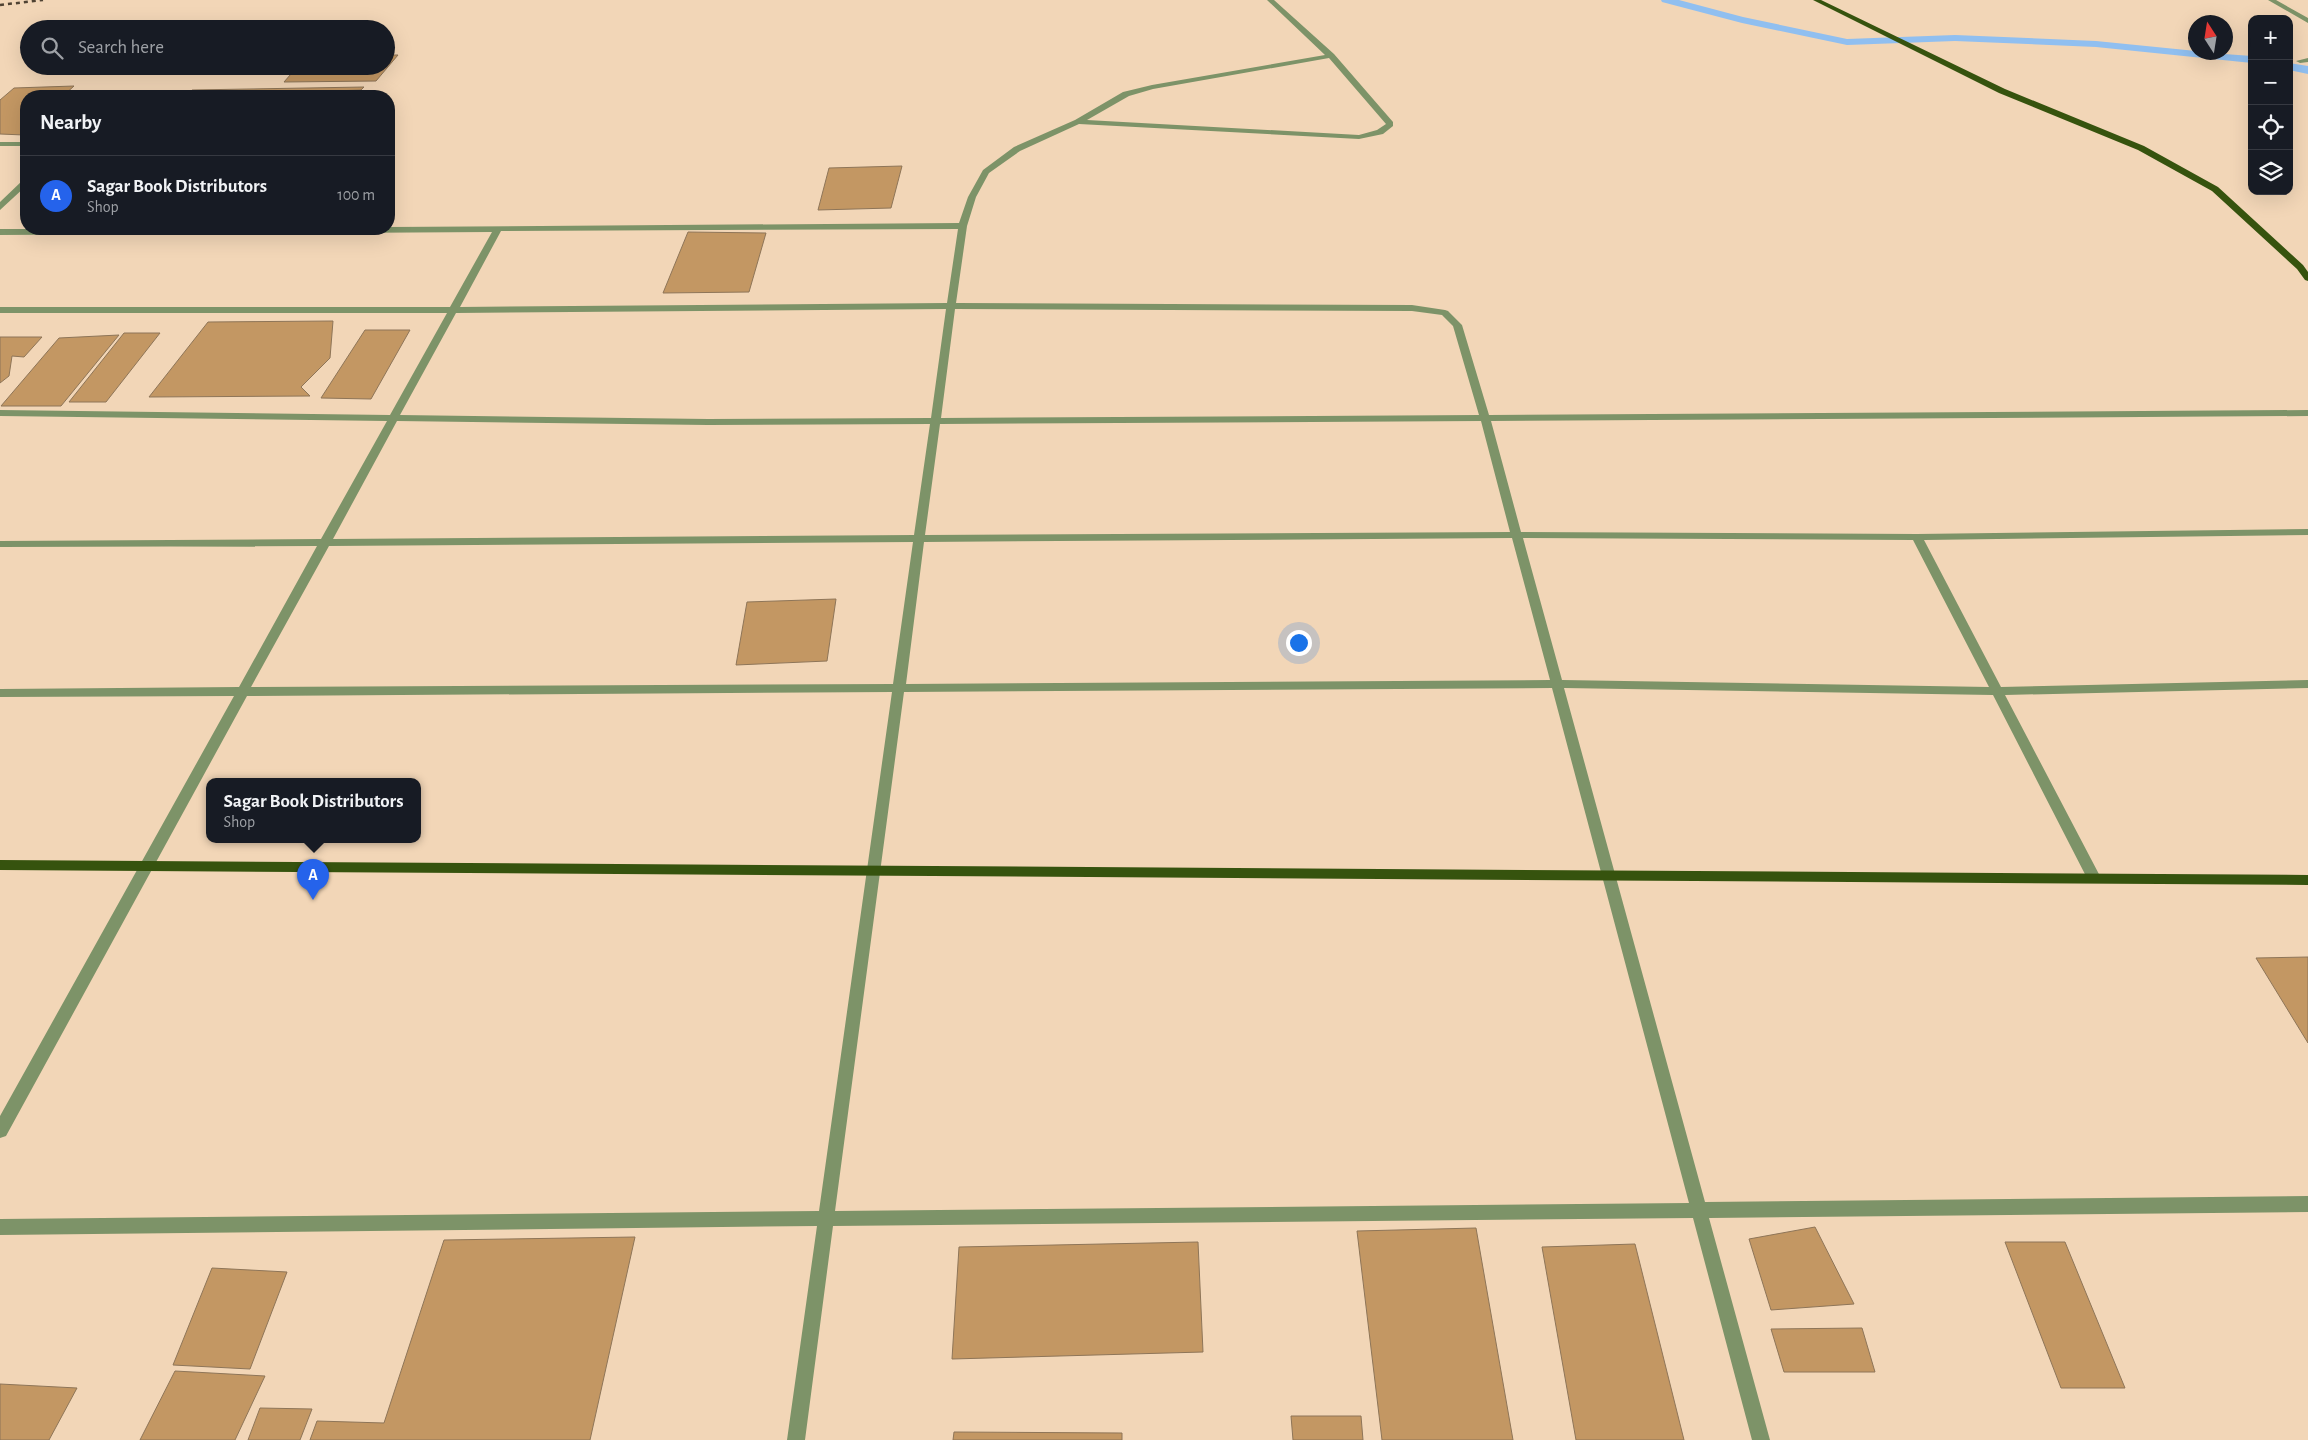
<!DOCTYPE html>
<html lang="en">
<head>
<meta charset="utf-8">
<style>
	:root { --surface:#171b24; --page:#242831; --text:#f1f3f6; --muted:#9ea1a6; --line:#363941; --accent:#2563eb }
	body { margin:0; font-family:"Alegreya Sans",sans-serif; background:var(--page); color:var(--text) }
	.controls { position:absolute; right:15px; top:15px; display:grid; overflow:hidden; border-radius:10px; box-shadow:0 5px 20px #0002 }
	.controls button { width:45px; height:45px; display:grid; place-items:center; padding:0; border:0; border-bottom:1px solid var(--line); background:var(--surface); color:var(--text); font:25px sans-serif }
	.compass { position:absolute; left:2188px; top:15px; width:45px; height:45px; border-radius:50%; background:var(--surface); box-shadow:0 5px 20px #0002; rotate:348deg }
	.you { position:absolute; left:1298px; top:642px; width:18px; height:18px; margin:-12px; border:4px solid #fff; border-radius:50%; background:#1a73e8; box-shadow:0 0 0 8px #1a73e833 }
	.badge { display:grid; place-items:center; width:32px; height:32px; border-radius:50%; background:var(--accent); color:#fff; font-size:16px; font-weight:700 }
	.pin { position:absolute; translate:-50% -41px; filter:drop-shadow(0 1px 2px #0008) }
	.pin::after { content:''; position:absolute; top:26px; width:18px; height:15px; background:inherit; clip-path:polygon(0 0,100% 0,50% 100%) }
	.popup { position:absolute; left:206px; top:778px; width:215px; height:65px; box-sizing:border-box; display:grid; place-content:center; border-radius:10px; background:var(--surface); filter:drop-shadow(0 1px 4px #0005); font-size:16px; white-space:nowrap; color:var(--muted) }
	.popup b { font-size:19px; color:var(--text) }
	.popup::after { content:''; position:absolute; left:50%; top:100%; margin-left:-10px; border:10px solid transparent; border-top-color:var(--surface) }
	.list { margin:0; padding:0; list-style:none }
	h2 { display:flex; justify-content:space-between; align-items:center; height:65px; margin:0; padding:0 20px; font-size:21px }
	h2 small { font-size:16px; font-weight:400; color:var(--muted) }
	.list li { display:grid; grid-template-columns:32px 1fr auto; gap:15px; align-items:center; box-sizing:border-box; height:80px; padding:0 20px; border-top:1px solid var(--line) }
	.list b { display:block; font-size:19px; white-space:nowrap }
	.list p { margin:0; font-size:16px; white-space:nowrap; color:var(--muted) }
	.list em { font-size:16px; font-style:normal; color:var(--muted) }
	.icon { flex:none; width:28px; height:28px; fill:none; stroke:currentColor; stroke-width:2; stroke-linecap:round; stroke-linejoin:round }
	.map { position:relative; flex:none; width:2308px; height:1440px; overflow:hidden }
	.search { position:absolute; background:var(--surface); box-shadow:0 5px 20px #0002; left:20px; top:20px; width:375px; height:55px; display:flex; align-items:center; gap:12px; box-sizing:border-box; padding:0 18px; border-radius:28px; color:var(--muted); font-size:19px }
	.panel { position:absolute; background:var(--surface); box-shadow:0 5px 20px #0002; left:20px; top:90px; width:375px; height:145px; border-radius:20px }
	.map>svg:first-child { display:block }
</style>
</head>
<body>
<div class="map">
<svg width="2308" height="1440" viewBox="0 0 2308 1440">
	<rect width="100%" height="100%" fill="#f2d6b7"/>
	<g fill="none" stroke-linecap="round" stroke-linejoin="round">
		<!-- stream -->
		<path fill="#90bff0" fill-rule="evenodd" d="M1661,0H1679L1743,17L1847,39L1955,35L2096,41L2196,51V52L2252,56V63L2096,47L1955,41L1847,45L1742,23L1662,2Z
			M2289,63L2308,66V74L2289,70Z"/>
	</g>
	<!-- building -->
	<path fill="#c39763" stroke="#8e7558" d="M386,55H398L376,81L284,82L298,66H386Z
		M74,86L63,96H26V132L24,135L0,134V100L14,88Z
		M364,87L361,90L333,91L329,96H187L192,90Z
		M902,166L891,208L818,210L829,168Z
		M688,232L766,233L749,292L663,293Z
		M333,321L330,358L301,387L310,396L149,397L208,322Z
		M365,330H410L371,399L321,398Z
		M124,333H160L106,402H69Z
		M119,335L61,406H1L59,338Z
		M0,337H42L24,357L12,356L9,376L0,383Z
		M836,599L827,661L736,665L747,602Z
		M2308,957V1043L2256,958Z
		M1815,1227L1854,1304L1771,1310L1749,1239Z
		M1476,1228L1513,1440H1382L1357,1231Z
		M635,1237L590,1440H310L317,1421L384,1423L444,1240Z
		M1198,1242L1203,1352L952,1359L959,1247Z
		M2005,1242H2065L2125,1388H2061Z
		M1635,1244L1684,1440H1576L1542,1247Z
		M212,1268L287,1272L250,1369L173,1365Z
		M1862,1328L1875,1372H1784L1771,1329Z
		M175,1371L265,1376L235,1440H140Z
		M0,1384L77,1388L49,1440H0Z
		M260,1408L312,1409L300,1440H248Z
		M1291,1416H1361L1363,1440H1293Z
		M954,1432L1122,1433V1440H953Z"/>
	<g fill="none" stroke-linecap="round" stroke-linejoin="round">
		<!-- minor -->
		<path fill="#7d9368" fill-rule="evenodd" d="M1267,0H1274L1334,54L1393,122V126L1383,134L1359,139L1079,124L1020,151L989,173L976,197L967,226L956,303L1412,305L1445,310L1448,311L1462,325L1489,415L2308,410V416L1491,421L1521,532L1917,534L2308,529V535L1924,540L2001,687L2308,680V688L2005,695L2101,878L2099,882L2094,883L2089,882L1993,695L1564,688L1705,1202L2308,1196V1212L1709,1218L1770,1440H1752L1693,1218L833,1226L805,1440H787L817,1226L0,1235V1219L819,1211L892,692L247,696L6,1136L0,1138V1116L234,696L0,697V689L239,687L317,546L0,547V541L321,539L387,421L0,416V410L390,415L447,313H0V307H450L492,232L0,235V229H389V227L959,223L968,197L983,170L1014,147L1075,120L1123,92L1152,85L1325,55ZM1329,58L1386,124L1377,130L1359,135L1087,120L1129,96L1153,89ZM958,229L947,303L460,307L501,231ZM946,309L931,418L708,419L400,415L456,313ZM955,309L1412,311L1442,315L1453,326L1479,415L941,418ZM397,421L708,425L930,424L914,535L333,539ZM1481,421L1510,532L925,535L940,424ZM1512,538L1550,680L906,684L924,542ZM1523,538L1913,540L1989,687L1562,680ZM913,542L893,684L251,687L329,546ZM1552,688L1689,1203L835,1211L904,692Z
			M2268,0H2276L2308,18V23Z
			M2308,58V62L2300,63L2296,61Z
			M0,142H26V146H0Z
			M23,180H26V186L0,210V202Z"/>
		<!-- major -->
		<path fill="#36530e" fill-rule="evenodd" d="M1813,0H1821L2005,89L2144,146L2218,187L2303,265L2308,272V281L2305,280L2297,269L2212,191L2138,150L1999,93Z
			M0,860L2308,875V885L0,870Z"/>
		<!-- rail -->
		<path stroke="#4f4233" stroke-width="2.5" stroke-dasharray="4 4" stroke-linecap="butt" d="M0,5L43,0"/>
	</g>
</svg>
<div class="controls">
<button>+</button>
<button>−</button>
<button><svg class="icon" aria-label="locate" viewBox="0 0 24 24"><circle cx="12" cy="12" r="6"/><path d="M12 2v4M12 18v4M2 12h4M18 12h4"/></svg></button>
<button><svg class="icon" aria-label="layers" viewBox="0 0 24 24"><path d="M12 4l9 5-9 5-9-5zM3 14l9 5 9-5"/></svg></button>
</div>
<svg class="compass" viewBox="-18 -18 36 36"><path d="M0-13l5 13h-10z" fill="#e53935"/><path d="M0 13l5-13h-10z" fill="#9ea1a6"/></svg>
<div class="you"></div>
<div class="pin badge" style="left:313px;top:900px">A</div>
<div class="popup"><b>Sagar Book Distributors</b>Shop</div>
<div class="search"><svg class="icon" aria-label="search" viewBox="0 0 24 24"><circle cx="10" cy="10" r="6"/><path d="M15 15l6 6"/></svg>Search here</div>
<section class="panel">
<h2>Nearby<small></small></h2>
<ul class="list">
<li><span class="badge">A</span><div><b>Sagar Book Distributors</b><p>Shop</p></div><em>100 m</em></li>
</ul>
</section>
</div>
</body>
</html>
